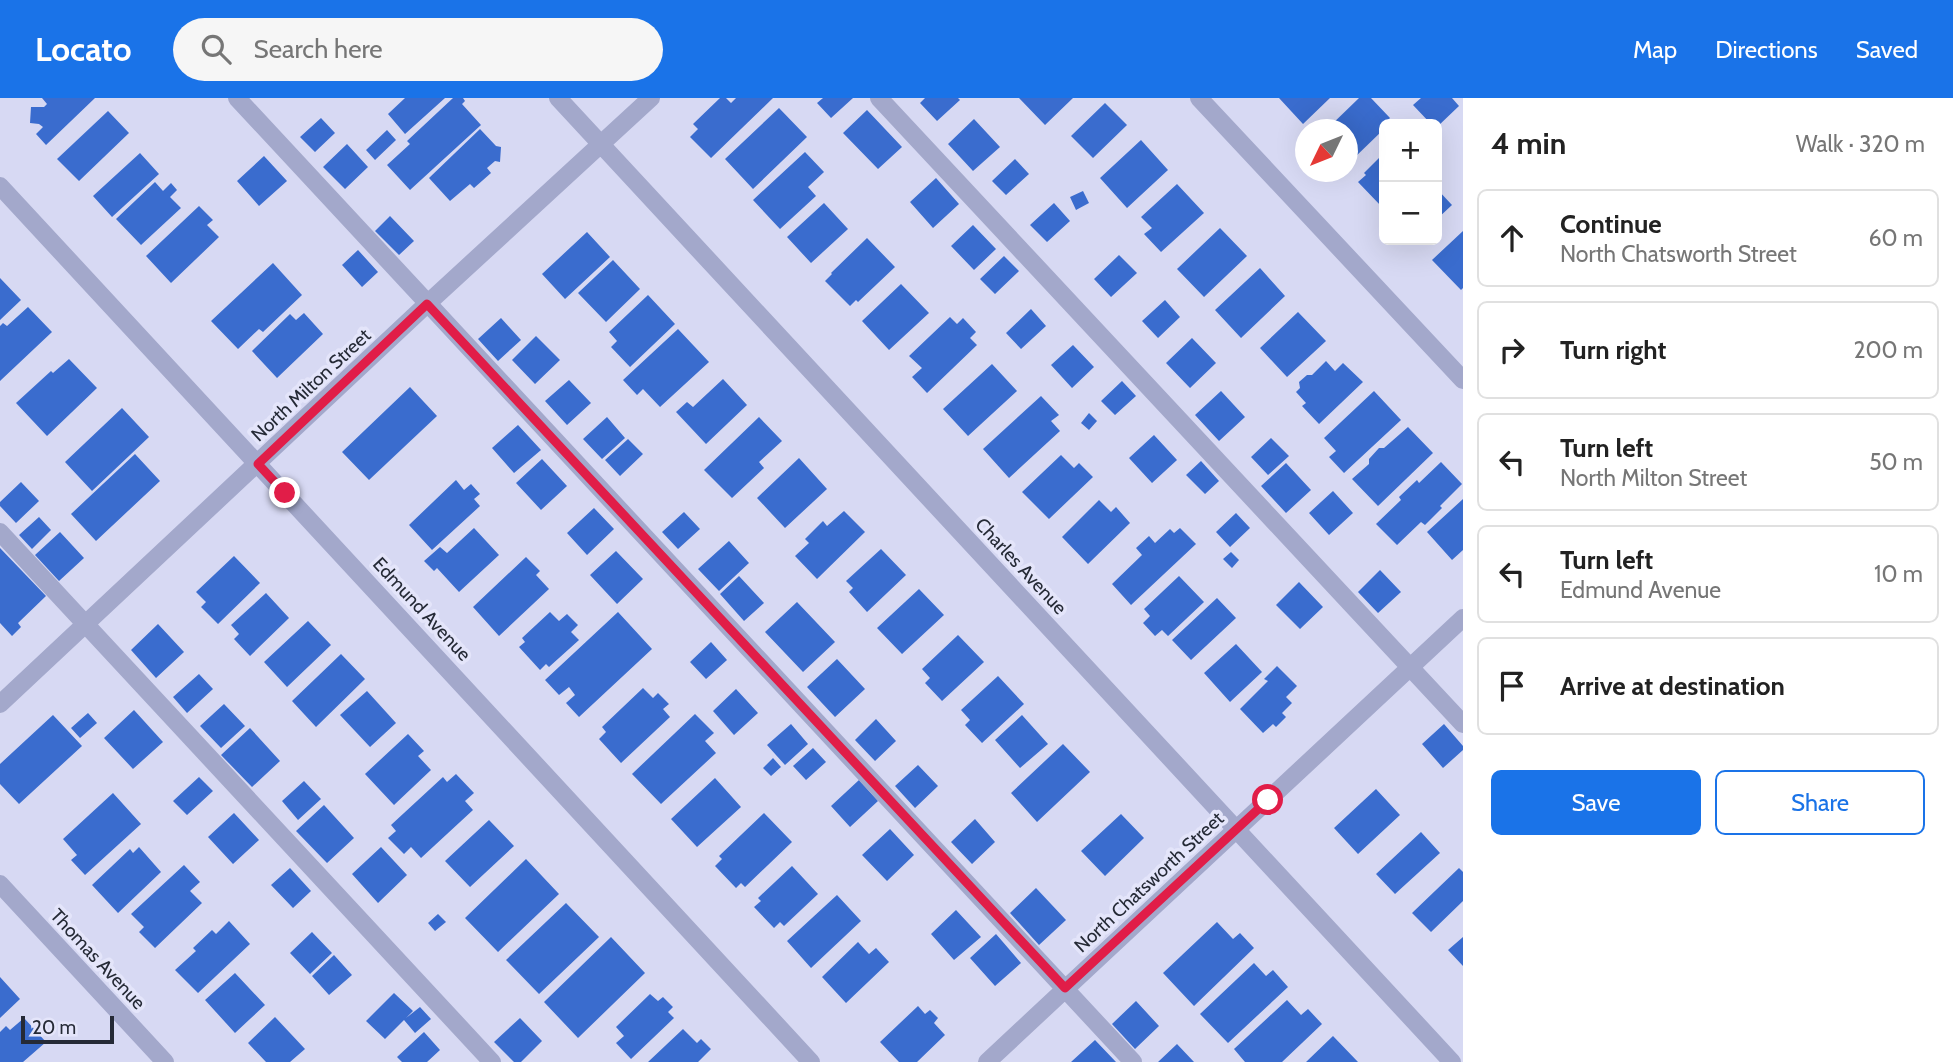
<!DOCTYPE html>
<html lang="en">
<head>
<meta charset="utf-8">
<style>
	:root { --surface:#fff; --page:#f6f6f6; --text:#222; --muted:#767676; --line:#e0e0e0; --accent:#1a73e8 }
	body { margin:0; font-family:Cabin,sans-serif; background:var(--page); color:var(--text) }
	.controls { position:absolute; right:21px; top:21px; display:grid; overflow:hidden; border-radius:10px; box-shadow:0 7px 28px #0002 }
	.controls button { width:63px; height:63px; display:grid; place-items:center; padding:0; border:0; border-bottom:2px solid var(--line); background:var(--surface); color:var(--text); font:35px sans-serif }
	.compass { position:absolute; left:1295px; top:21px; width:63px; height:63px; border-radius:50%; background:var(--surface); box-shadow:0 7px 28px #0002; rotate:227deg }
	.scale { position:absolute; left:21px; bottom:18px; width:93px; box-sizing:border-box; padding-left:7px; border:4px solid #252a36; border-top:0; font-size:19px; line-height:24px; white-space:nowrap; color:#252a36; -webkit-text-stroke:5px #e4e5fa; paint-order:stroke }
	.stop { position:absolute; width:21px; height:21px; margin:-16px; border:5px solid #e11d48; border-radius:50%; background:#fff }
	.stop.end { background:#e11d48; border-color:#fff; box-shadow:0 2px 7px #0008 }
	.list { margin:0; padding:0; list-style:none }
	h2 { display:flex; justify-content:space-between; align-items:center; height:91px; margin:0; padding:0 28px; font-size:30px }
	h2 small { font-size:23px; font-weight:400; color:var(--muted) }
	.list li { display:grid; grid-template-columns:46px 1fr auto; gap:21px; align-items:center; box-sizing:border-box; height:98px; margin:0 14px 14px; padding:0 14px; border:2px solid var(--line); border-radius:10px }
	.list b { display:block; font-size:26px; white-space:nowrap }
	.list p { margin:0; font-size:23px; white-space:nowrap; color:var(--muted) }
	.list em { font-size:23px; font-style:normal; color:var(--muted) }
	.actions { display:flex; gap:14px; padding:21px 28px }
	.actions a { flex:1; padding:16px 0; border:2px solid var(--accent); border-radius:10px; text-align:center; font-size:24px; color:var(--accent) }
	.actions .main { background:var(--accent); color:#fff }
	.icon { flex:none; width:38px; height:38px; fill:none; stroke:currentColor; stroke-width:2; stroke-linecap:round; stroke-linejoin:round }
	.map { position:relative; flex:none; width:1463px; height:964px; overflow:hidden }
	header { display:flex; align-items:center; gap:42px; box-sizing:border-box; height:98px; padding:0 35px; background:var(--accent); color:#fff }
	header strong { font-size:33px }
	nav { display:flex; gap:38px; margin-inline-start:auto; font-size:24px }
	.search { width:490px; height:63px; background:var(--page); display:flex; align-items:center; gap:18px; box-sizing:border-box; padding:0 24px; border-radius:38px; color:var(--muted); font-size:26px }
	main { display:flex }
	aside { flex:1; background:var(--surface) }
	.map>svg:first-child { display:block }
</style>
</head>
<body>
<header>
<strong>Locato</strong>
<div class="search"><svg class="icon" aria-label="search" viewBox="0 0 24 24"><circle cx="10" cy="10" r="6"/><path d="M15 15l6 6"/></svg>Search here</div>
<nav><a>Map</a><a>Directions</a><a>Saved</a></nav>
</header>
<main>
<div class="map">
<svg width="1463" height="964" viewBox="0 0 1463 964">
	<rect width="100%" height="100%" fill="#d7d9f3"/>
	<!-- building -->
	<path fill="#3a6cce" d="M42,0H95L46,47L36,36L43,29L39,26L30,25L31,9H44L47,6Z
		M405,0H445L405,36L388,16Z
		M453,0H463L465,3L462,6L481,27L410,92L387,67L410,46L407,43Z
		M720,0H726L731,5L736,0H773L711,60L690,39L698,31L693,26Z
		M823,0H853L831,20L817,5Z
		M925,0H958L960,2L937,23L920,5Z
		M1019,0H1073L1045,27Z
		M1279,0H1330L1303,26Z
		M1359,0H1371L1390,20L1382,28L1384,31L1351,63L1348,59V32H1326Z
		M1421,0H1452L1459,8L1437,29V26H1431L1413,7Z
		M1105,5L1127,27L1093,60L1071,38Z
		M779,10L807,39L753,91L725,61Z
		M867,12L902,49L878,71L843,35Z
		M108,13L129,35L79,83L57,61Z
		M321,20L335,35L315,54L300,39Z
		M974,21L1000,49L973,73L948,46Z
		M480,31L496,48L501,49L500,64L495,63L487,70L491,75L474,90L470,86L450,103L429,80Z
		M387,32L396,42L375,62L366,52Z
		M1141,42L1168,72L1127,110L1100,80Z
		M347,46L368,69L345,91L323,69Z
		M805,54L824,74L808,89L816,98L780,131L753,102Z
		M140,55L159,76L112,119L93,98Z
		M1384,55V105L1381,108L1358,84L1366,77L1364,75Z
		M264,58L287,83L259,108L237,83Z
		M1015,61L1029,76L1006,97L992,83Z
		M936,80L959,106L933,130L910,104Z
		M155,84L163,93L171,85L177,92L170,99L181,110L141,147L116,121Z
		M1177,86L1204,115L1161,154L1144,136L1152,130L1141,119Z
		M1437,91L1452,107L1437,121Z
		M1083,93L1089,105L1076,112L1070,99Z
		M824,105L848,131L811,165L787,139Z
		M1054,105L1070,123L1047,144L1030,127Z
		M199,108L213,122L207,127L219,139L171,185L146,158Z
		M390,118L414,143L399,157L375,133Z
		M973,127L996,151L974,172L951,148Z
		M1220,130L1247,158L1204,199L1177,171Z
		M1463,133V190L1461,192L1432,162Z
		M587,134L610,159L565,201L542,176Z
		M867,140L895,169L858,204L856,202L850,208L825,183L832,176L831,175Z
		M358,152L378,174L362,189L342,167Z
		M1119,157L1137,175L1111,199L1094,181Z
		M1004,158L1019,173L995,196L980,181Z
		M613,162L640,191L606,224L578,195Z
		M273,165L302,197L263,234L259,231L238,251L211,223Z
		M1260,170L1285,198L1241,240L1215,212Z
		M0,180L21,202L0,222Z
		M901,186L929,215L889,252L862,223Z
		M648,197L675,226L630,269L611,249L617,243L609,234Z
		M1165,202L1180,219L1158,240L1142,223Z
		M28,209L52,234L0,283V228L3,225L7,228Z
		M1031,211L1046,228L1021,251L1006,235Z
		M1298,214L1326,243L1287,279L1260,250Z
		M304,215L323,236L277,280L252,253L290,216L296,222Z
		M950,219L957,226L963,220L976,234L970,240L977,247L927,295L912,279L922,270L909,258Z
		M501,220L521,242L498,263L478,241Z
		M678,231L709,264L660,309L643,291L637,297L623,282Z
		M536,238L560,262L535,286L512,262Z
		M1192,240L1216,265L1190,290L1166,265Z
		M1073,247L1094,269L1072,290L1051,267Z
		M69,261L97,290L47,338L16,305L51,273L53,275Z
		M1326,263L1335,273L1343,265L1363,284L1319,326L1302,308L1306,305L1296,294L1300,290L1299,284L1307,277H1312Z
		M992,266L1017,293L968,338L943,311Z
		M723,281L747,307L706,346L676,314L687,304L693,309Z
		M569,282L591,305L567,327L545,303Z
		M1122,283L1136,298L1115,317L1101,303Z
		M410,289L437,318L369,382L342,354Z
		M1221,293L1245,319L1219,343L1195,317Z
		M1374,293L1401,322L1344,375L1329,359L1336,353L1324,340Z
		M1041,298L1059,317L1051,323L1060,333L1009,380L983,351Z
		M122,310L149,339L92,393L65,364Z
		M1089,315L1097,323L1089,332L1081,325Z
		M607,319L625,340L602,361L583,341Z
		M759,319L782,343L759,364L764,370L732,400L704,372Z
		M518,327L541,352L514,375L492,350Z
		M1408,329L1433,355L1378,408L1352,381L1369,366V361L1379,350H1384Z
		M1154,337L1177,362L1152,385L1129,360Z
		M1271,340L1289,358L1268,377L1251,359Z
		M628,341L643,356L620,378L605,362Z
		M135,356L160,383L96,443L71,416Z
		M1061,357L1074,370L1079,365L1093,379L1049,421L1022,394Z
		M799,360L827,391L785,430L757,400Z
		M542,361L567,388L541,412L516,385Z
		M1201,363L1219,383L1205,396L1186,377Z
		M1441,364L1462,386L1440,408L1442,410L1425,427L1421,424L1397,447L1376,426L1401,402L1399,399L1417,382L1419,385Z
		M1286,365L1311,392L1286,415L1261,388Z
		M456,382L464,392L471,386L480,396L474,401L480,408L432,452L409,427Z
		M21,384L39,403L16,425L0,408V404Z
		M1333,393L1353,415L1329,437L1309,415Z
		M1463,401V452L1452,462L1427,434Z
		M1099,402L1111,414L1116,409L1130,425L1088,466L1062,439Z
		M594,410L614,431L587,457L567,435Z
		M844,413L865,434L817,481L795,458L809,445L805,441L823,423L827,428Z
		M684,414L700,431L678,451L662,434Z
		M1236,415L1250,430L1230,449L1216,434Z
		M39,419L51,432L32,451L19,437Z
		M474,430L499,457L459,494L437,470L434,473L424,463L440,449L447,455Z
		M1180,430L1196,446L1131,507L1112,486L1142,457L1136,450L1149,438L1155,445L1170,431L1174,435Z
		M60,434L84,460L59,483L35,457Z
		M729,443L749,465L719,493L698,471Z
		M0,450L46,498L18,525L21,529L12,538L0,525Z
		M881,451L906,477L867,514L849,494L853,490L846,483Z
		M616,453L643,481L617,506L590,477Z
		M1231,454L1239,462L1232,470L1223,461Z
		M234,458L260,485L218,526L201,509L206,504L196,494Z
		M526,459L540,473L536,477L549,491L499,538L473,509Z
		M1380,472L1401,494L1378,515L1358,494Z
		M739,478L764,505L744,523L720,496Z
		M1179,478L1204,504L1168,538L1162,532L1155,538L1143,525L1150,518L1144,511Z
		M1299,484L1323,509L1300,531L1276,507Z
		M919,491L944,517L902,556L877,530Z
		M266,495L289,520L250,558L234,541L239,536L231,527Z
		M1217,500L1236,520L1191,562L1172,542Z
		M797,504L835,544L803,574L765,534Z
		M550,514L559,523L567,516L578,527L571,534L579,542L549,569L546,566L540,572L519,549L525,544L522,540Z
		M618,514L652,551L579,619L566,605L575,597L569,589L559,597L545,582Z
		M308,523L331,547L287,589L264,564Z
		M158,526L184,554L156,580L131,552Z
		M958,537L984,564L942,603L925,585L930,580L922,571Z
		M711,544L727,562L706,581L690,564Z
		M1236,546L1262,574L1230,604L1204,575Z
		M341,556L365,581L316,629L292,603Z
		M837,561L865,591L835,619L807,589Z
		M1277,568L1297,588L1286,599L1292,605L1282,615L1286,619L1276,629L1273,626L1263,635L1240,611L1268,583L1264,581Z
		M199,576L213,591L187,615L173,599Z
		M998,578L1024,606L982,645L965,627L970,622L961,612Z
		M643,590L653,600L658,595L669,606L663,611L670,619L621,665L599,641L606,634L602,629Z
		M736,591L758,615L734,637L713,613Z
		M367,593L396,625L370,649L340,617Z
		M224,606L245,628L221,650L200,628Z
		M134,612L163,644L133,671L104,640Z
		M88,615L97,625L80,640L71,630Z
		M695,616L714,635L705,643L716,655L661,706L632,676Z
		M53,617L82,648L19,706L0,686V666Z
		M1022,617L1048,646L1020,670L995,642Z
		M876,621L896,643L875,663L855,642Z
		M791,626L808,646L785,667L767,647Z
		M1444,626L1463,648V652L1443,670L1422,646Z
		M250,630L280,663L252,689L221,657Z
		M408,636L424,653L418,658L431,672L394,707L365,676Z
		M1063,646L1090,674L1037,724L1011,695Z
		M813,650L826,664L806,682L793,668Z
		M773,660L781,669L771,678L763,670Z
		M918,667L938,688L915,710L895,688Z
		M456,676L474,695L465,703L473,712L421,760L411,749L404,756L388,740L396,733L391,727L443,679L447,684Z
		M199,679L213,693L187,717L173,703Z
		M715,680L741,709L697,749L671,721Z
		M859,682L878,703L850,729L831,708Z
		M304,683L321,701L298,722L282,703Z
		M1376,691L1400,717L1358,756L1334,730Z
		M113,695L141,726L85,777L71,762L77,757L63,741Z
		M324,707L354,740L327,765L296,733Z
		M234,715L259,742L233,766L208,739Z
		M764,715L792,744L745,789L741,785L736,790L715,768L722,761L719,758Z
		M1121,716L1144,740L1105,778L1081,753Z
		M975,721L995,744L972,766L951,744Z
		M489,722L514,748L470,789L445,763Z
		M890,731L914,757L887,783L862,757Z
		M1421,734L1440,755L1395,796L1376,776Z
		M139,749L161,774L118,815L92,787L130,751L133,755Z
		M381,749L407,777L378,805L352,776Z
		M526,761L559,796L498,854L465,820Z
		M184,767L200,784L190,793L202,805L155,850L139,834L144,829L131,816Z
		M792,768L818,796L784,828L780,824L774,830L754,809L761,803L758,800Z
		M290,770L311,793L293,810L271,787Z
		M1459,770L1463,774V803L1431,834L1412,815Z
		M1036,790L1066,822L1039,847L1010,815Z
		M837,797L861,823L811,870L787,843Z
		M566,805L599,839L539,896L506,862Z
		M956,812L981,839L954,862L931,836Z
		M438,816L446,824L435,833L428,825Z
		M229,823L250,846L198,895L175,872L196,853L193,850L212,832L216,836Z
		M1217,824L1233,841L1240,835L1254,850L1194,908L1163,875Z
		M312,834L332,855L310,876L290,855Z
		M996,836L1021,865L995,888L970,860Z
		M611,839L645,875L578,940L544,904Z
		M1463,839V868L1448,852Z
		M858,844L869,856L876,850L889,864L846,905L822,879Z
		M334,857L352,877L329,897L312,878Z
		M1254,865L1266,878L1273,872L1288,889L1228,945L1200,916Z
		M235,875L265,907L235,935L205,902Z
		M0,879L20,901L0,920Z
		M394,895L413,913L406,920L420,909L431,921L415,935L404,922L385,941L366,923Z
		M650,896L658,903L663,899L673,909L668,914L674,920L631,961L616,945L624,938L616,929Z
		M1287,902L1301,917L1308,911L1322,926L1282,964H1245L1234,951Z
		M1136,903L1159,928L1135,951L1112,926Z
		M918,908L925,916L930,912L938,920L934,925L945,937L917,964H899L880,944Z
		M275,919L305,951L290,964H266L248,945Z
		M24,920L46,944L23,964H0V934L6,928L10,932Z
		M520,920L542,943L521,964H514L494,944Z
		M683,931L697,945L701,941L711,951L698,964H648Z
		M424,934L440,952L427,964H402L397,959Z
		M1333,938L1358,964H1306Z
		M1095,942L1116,964H1071Z
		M1177,946L1194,964H1158Z"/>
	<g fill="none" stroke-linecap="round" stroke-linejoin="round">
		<!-- minor -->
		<path stroke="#a3a8cb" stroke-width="18" d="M237,0L1133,964
			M558,0L1452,964
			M879,0L1463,626
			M1199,0L1463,282
			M0,88L811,964
			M0,434L492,964
			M0,606L427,206L651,0
			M0,786L165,964
			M987,964L1463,520"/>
	</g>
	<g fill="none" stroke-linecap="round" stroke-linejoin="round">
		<!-- route -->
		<path stroke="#e11d48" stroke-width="9" d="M285,395L258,366L427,206L1065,890L1268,702"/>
	</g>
	<g text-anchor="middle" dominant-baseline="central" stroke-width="7" stroke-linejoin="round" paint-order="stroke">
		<!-- street labels -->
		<g font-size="19" fill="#252a36" stroke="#e4e5fa">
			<text transform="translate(311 287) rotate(-43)">North Milton Street</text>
			<text transform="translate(1021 468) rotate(47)">Charles Avenue</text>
			<text transform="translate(422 511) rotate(47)">Edmund Avenue</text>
			<text transform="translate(1149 784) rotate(-43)">North Chatsworth Street</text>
			<text transform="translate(98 861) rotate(47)">Thomas Avenue</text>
		</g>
	</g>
</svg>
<div class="controls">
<button>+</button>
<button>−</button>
</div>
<svg class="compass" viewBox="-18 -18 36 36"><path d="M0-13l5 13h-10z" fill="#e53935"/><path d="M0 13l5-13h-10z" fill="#767676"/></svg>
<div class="scale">20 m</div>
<div class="stop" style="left:1268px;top:702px"></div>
<div class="stop end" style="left:285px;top:395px"></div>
</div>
<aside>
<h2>4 min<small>Walk · 320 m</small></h2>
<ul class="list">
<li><svg class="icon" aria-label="ahead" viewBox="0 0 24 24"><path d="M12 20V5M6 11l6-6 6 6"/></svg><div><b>Continue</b><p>North Chatsworth Street</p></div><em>60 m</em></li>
<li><svg class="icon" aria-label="right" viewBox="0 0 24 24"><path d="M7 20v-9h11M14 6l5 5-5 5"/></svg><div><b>Turn right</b></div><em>200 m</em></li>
<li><svg class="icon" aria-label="left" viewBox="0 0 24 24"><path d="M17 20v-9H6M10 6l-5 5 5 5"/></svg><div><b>Turn left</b><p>North Milton Street</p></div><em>50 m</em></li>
<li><svg class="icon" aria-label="left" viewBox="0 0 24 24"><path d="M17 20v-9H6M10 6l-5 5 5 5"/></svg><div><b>Turn left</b><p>Edmund Avenue</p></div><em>10 m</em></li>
<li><svg class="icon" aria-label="arrive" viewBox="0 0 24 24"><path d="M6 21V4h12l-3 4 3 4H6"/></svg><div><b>Arrive at destination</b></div></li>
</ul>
<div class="actions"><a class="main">Save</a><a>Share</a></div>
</aside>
</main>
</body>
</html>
